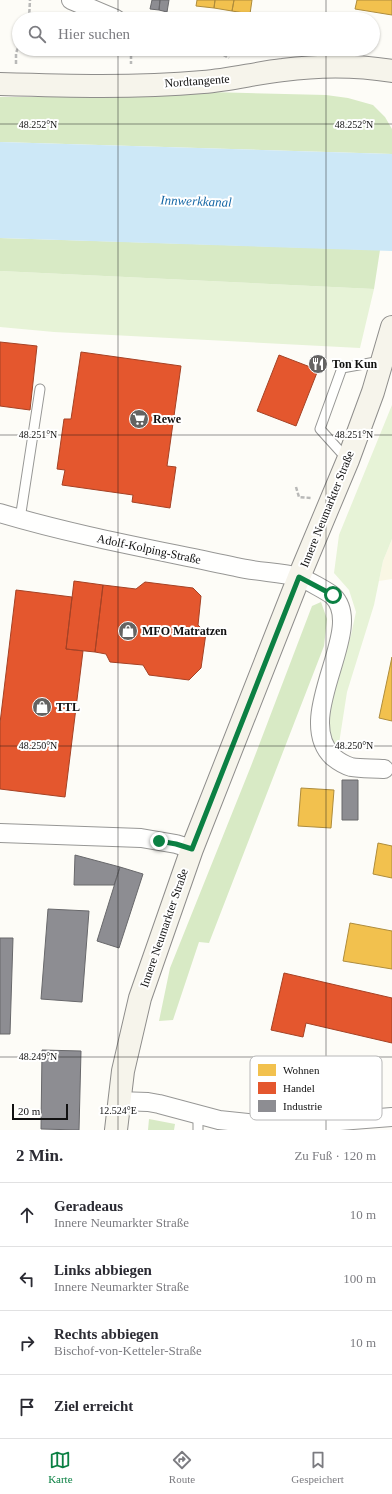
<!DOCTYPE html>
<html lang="de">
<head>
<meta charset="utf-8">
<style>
	:root { --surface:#fff; --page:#f2f2f3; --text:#2b2b33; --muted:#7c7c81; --line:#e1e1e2; --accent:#0b8043 }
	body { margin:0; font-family:"Times New Roman",serif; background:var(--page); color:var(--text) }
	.scale { position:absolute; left:12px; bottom:10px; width:56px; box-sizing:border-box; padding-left:4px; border:2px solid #111; border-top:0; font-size:11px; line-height:14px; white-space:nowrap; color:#111; -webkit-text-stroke:3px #fff; paint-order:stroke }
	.stop { position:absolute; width:12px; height:12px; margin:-9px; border:3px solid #0b8043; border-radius:50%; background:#fff }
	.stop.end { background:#0b8043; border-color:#fff; box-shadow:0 1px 4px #0008 }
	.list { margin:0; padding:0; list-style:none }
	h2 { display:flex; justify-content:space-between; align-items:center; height:52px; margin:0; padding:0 16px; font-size:17px }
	h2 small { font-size:13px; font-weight:400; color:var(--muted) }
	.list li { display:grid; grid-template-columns:26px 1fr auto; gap:12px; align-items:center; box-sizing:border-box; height:64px; padding:0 16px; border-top:1px solid var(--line) }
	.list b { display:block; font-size:15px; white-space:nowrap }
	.list p { margin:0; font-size:13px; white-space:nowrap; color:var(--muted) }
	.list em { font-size:13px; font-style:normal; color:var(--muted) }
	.icon { flex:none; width:22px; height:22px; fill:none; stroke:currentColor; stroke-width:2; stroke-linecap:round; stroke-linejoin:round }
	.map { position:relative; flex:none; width:392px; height:1130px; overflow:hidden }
	.search { position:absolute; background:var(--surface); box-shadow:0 1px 3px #0004; left:12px; right:12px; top:12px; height:44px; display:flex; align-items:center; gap:10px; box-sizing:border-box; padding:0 14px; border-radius:22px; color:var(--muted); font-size:15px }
	.sheet { height:308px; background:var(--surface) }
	nav { display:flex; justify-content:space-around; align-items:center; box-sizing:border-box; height:56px; border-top:1px solid var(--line); background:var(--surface); font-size:11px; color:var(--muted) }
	nav a { display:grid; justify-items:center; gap:2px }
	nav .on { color:var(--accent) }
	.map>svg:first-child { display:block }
</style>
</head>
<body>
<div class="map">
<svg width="392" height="1130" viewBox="0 0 392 1130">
	<rect width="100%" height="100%" fill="#fdfcf7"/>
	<!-- farmland -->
	<path fill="#f9f7e4" d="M392,539V579L379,581L383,561Z"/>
	<!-- green -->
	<path fill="#e7f3d7" d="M0,271L374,289L360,348L54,332L0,327Z
		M392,405V539L383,561L374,605L347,692L338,750L327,737L332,689L351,635L356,612L349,590L334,573L339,535Z"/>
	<!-- forest -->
	<path fill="#d8eac5" d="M210,92L326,95L348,98L373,105L385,117L392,129V154L0,142V97H89Z
		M0,238L380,250L374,289L0,271Z
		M321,602L327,619L324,646L209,943L199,942L173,1020L159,1021L170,968L251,766L312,606Z
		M149,1119L175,1124L174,1130H148Z"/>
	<!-- water -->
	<path fill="#cde8f7" d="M0,142L392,154V251L0,238Z"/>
	<!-- homes -->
	<path fill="#f2c14e" stroke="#ae8c3c" d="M197,0H215L214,8L196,6Z
		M215,0H234L232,11L214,8Z
		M234,0H252L250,14L232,11Z
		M357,0H392V15L355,9Z
		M392,657V721L379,718Z
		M301,788L334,790L331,828L298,826Z
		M378,843L392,846V878L373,874Z
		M350,923L392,931V969L343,961Z"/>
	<!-- shops -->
	<path fill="#e4572e" stroke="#a54225" d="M0,342L37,346L30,410L0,406Z
		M81,352L181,366L167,466L176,467L170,508L132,502L133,495L62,485L65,470L57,469L64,419H71Z
		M279,355L318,370L296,426L257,411Z
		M74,581L103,585L95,652L66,649Z
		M145,582L193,588L201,596L198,625L206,633L201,668L189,680L149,675L143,665L110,662L106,654L95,652L103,585L136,589Z
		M16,590L72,597L66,649L83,651L65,797L0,789V723Z
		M284,973L392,998V1043L306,1023L303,1037L271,1030Z"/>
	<!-- industry -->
	<path fill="#8d8d92" stroke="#68686b" d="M152,0H160L159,10L150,9Z
		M160,0H169L167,12L159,10Z
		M342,780H358V820H342Z
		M75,855L120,867L114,885H74Z
		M120,867L143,874L119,948L97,941Z
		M48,909L89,911L82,1002L41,999Z
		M0,938H13L10,1034H0Z
		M42,1050L81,1051L79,1130L41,1129Z"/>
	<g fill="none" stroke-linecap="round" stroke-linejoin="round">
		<defs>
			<path id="lane" d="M347,459L320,429L342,368L381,361
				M20,519L40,389
				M198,1130V1115"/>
			<path id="street" d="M71,0L116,19
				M0,513C77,536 157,550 236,567C256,572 280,572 299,577C305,579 329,592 333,596C367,629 291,717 333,757C338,761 344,765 351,767C361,769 374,768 384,769
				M0,833L141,838L176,844L192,849
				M118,1101L148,1102L159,1104L219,1120L257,1124L288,1125L392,1117"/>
			<path id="secondary" d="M0,84C67,86 135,88 203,82C230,80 256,73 283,70C320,65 356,65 392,71
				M116,1130L123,1071L140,998L192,849L299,577L348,460L373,392L392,327"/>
		</defs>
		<!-- lane casing -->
		<use href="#lane" stroke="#979795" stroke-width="11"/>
		<!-- street casing -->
		<use href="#street" stroke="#979795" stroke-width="20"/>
		<!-- secondary casing -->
		<use href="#secondary" stroke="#8e8d8b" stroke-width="24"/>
		<!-- path -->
		<path stroke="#b9b9b8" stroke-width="2.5" stroke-dasharray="4 2" stroke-linecap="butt" d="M29,19L30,0
			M131,49V64
			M213,49L229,58
			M16,64V53L19,45
			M296,487L299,497L311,498"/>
		<!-- lane -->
		<use href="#lane" stroke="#fffffe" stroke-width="9"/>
		<!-- street -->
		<use href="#street" stroke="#fffffe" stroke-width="18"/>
		<!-- secondary -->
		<use href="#secondary" stroke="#f6f4eb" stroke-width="22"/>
	</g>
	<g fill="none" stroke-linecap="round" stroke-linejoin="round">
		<!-- route -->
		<path stroke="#0b8043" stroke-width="5" d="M159,841L176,844L192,849L299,577L333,595"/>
	</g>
	<!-- ticks -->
	<path fill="none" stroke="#111" stroke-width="1" stroke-opacity="0.45" d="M118,0V19M326,0V19M118,49V1130M326,49V1130M0,124H392M0,435H392M0,746H392M0,1057H392"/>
	<!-- icons -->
	<defs>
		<symbol id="restaurant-disc" viewBox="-11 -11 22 22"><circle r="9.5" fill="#646362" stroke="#fff"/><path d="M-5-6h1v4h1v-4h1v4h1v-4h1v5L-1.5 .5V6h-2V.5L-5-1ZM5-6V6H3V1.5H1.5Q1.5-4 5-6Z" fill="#fff"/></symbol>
		<symbol id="supermarket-disc" viewBox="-11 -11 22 22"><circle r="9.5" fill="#646362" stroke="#fff"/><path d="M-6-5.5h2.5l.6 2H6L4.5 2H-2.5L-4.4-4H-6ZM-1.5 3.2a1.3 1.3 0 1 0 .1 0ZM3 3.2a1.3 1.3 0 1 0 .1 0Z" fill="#fff"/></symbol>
		<symbol id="shop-disc" viewBox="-11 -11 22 22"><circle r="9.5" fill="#646362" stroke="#fff"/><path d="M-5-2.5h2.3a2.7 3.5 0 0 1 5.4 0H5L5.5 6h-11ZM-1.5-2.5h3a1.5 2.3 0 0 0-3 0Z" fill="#fff"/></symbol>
	</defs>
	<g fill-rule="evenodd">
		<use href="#restaurant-disc" x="307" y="353" width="22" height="22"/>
		<use href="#supermarket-disc" x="128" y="408" width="22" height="22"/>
		<use href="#shop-disc" x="117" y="620" width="22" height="22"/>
		<use href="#shop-disc" x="31" y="696" width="22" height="22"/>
	</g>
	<g text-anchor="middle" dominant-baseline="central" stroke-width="4" stroke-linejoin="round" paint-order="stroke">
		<!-- street labels -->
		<g font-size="12" fill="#111" stroke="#fff">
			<text transform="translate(197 81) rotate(-4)">Nordtangente</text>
			<text transform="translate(327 509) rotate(-68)">Innere Neumarkter Straße</text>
			<text transform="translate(149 549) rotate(12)">Adolf-Kolping-Straße</text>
			<text transform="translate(164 928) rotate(-71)">Innere Neumarkter Straße</text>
		</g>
		<!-- poi labels -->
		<g font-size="12" font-weight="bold" fill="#111" stroke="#fff" text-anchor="start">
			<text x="332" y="364">Ton Kun</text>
			<text x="153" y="419">Rewe</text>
			<text x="142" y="631">MFO Matratzen</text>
			<text x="56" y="707">TTL</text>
		</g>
		<!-- water labels -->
		<g font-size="13" font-style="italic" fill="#1768a6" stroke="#fff">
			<text transform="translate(196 201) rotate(2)">Innwerkkanal</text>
		</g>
	</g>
	<!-- legend -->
	<rect x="250" y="1056" width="132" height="64" rx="6" fill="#fff" stroke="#b8b8b8" stroke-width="1"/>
	<rect x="258" y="1064" width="18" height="12" fill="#f2c14e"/>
	<rect x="258" y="1082" width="18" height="12" fill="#e4572e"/>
	<rect x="258" y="1100" width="18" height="12" fill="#8d8d92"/>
	<g font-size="11" fill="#111">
		<text x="283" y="1074">Wohnen</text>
		<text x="283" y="1092">Handel</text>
		<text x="283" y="1110">Industrie</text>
	</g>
	<g font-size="10" text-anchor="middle" fill="#111" stroke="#fff" stroke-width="4" stroke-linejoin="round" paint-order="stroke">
		<text x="38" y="128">48.252°N</text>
		<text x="354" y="128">48.252°N</text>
		<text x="38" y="438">48.251°N</text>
		<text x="354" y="438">48.251°N</text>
		<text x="38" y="749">48.250°N</text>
		<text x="354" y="749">48.250°N</text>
		<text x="38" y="1060">48.249°N</text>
		<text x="118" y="1114">12.524°E</text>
	</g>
</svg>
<div class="scale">20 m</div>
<div class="stop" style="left:333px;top:595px"></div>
<div class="stop end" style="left:159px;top:841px"></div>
<div class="search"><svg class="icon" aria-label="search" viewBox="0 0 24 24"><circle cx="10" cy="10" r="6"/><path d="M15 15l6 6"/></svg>Hier suchen</div>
</div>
<section class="sheet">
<h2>2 Min.<small>Zu Fuß · 120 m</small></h2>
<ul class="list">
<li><svg class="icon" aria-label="ahead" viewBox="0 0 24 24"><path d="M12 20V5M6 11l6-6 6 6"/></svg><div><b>Geradeaus</b><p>Innere Neumarkter Straße</p></div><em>10 m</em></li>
<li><svg class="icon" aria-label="left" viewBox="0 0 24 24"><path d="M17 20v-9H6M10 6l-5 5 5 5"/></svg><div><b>Links abbiegen</b><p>Innere Neumarkter Straße</p></div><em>100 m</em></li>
<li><svg class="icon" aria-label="right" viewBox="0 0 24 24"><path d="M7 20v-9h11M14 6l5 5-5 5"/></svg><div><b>Rechts abbiegen</b><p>Bischof-von-Ketteler-Straße</p></div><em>10 m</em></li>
<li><svg class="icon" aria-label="arrive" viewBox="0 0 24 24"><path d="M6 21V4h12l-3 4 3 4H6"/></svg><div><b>Ziel erreicht</b></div></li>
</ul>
</section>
<nav>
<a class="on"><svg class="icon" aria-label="map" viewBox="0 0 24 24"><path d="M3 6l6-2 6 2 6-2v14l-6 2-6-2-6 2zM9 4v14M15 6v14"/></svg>Karte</a>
<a><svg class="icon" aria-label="directions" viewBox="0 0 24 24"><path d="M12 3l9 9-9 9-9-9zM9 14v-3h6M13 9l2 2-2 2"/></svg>Route</a>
<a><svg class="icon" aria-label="saved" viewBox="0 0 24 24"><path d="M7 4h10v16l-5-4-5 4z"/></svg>Gespeichert</a>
</nav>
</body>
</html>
